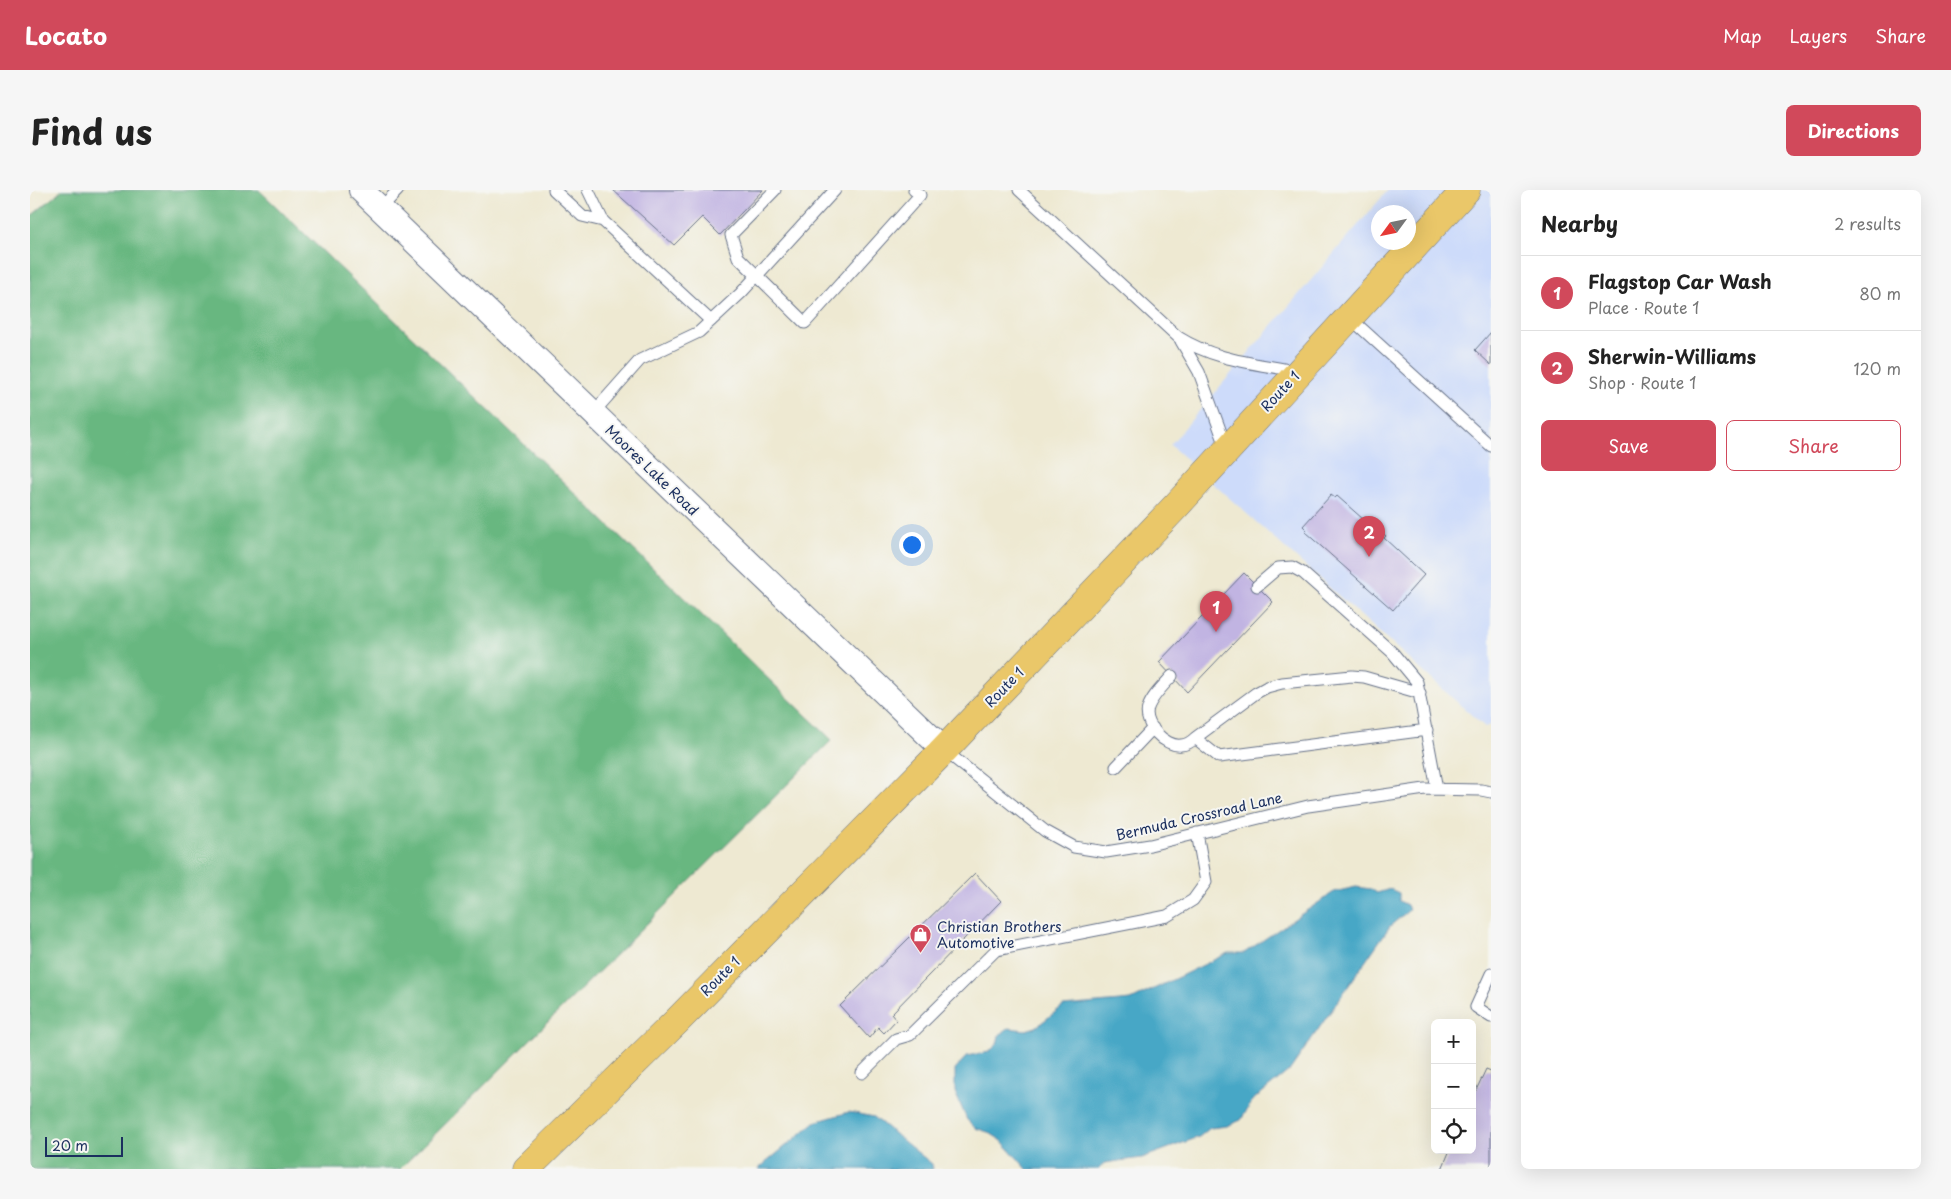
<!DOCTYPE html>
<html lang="en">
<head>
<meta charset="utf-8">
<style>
	:root { --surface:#fff; --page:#f6f6f6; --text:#222; --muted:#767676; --line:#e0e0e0; --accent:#d1495b }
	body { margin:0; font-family:"Playpen Sans",sans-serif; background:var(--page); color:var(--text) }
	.controls { position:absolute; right:15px; bottom:15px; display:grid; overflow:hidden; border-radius:8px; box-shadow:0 5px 20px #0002 }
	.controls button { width:45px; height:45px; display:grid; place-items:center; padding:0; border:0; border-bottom:1px solid var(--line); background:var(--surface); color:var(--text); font:25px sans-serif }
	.compass { position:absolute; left:1341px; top:15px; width:45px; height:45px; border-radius:50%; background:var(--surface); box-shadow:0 5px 20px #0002; rotate:237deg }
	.scale { position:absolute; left:15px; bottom:12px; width:78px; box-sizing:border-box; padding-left:5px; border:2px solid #1b2f5e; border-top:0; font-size:14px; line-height:18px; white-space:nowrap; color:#1b2f5e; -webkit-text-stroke:4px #f6f6f2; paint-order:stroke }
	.you { position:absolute; left:881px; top:354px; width:18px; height:18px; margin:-12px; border:4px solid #fff; border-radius:50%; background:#1a73e8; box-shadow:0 0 0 8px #1a73e833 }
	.badge { display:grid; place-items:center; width:32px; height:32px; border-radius:50%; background:var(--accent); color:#fff; font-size:16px; font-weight:700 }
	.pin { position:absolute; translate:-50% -41px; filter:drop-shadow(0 1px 2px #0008) }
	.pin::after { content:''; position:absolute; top:26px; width:18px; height:15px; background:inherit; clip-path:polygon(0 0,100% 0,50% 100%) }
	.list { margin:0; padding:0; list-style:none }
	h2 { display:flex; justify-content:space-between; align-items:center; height:65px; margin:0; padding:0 20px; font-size:21px }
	h2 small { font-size:16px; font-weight:400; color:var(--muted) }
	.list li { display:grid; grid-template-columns:32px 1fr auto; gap:15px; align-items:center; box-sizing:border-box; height:75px; padding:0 20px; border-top:1px solid var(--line) }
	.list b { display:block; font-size:19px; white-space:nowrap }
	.list p { margin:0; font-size:16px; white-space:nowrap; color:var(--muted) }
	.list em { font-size:16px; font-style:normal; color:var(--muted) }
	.actions { display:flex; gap:10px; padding:15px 20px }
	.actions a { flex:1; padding:11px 0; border:1px solid var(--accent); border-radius:8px; text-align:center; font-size:18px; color:var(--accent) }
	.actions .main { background:var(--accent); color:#fff }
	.icon { flex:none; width:28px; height:28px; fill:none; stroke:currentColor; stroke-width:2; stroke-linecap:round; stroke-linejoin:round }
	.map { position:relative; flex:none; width:1461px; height:979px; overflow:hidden; border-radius:8px }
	header { display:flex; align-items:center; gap:30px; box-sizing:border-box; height:70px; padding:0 25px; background:var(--accent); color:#fff }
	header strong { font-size:24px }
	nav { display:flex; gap:28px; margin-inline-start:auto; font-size:18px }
	.intro { display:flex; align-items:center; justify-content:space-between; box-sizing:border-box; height:120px; padding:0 30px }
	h1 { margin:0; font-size:35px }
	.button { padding:12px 22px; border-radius:8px; background:var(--accent); color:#fff; font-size:18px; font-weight:700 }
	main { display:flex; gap:30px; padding:0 30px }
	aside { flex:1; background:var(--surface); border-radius:8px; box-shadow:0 5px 20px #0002 }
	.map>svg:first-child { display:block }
</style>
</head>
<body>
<header>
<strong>Locato</strong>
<nav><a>Map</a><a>Layers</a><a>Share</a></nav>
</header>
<div class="intro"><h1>Find us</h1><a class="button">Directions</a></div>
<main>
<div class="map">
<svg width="1461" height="979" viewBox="0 0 1461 979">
	<rect width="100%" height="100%" fill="#f6f6f2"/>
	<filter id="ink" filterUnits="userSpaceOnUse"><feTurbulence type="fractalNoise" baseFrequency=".02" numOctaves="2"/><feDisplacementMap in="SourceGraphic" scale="10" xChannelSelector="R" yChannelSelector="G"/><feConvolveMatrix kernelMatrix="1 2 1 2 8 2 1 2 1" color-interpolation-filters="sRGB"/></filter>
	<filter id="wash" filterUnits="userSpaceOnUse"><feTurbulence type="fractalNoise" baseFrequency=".0096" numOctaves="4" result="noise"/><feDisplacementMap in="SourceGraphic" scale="20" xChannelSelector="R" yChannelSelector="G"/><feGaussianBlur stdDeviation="1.12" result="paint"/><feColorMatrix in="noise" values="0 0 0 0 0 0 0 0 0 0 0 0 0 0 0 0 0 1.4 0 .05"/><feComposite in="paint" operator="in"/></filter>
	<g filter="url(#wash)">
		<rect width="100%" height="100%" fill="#eee9d2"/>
		<!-- built -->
		<path fill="#cddbfa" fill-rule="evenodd" d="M1358,0H1461V535L1455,537L1140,255ZM1348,22H1378V52H1348Z"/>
		<!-- forest -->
		<path fill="#68b780" stroke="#42736f" d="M32,0H229L802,550L370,979H0V27Z"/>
		<!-- water -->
		<path fill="#47a7c6" stroke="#316b92" d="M1326,697L1341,699L1347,703L1360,699L1369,703V711L1377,715L1379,720L1360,736L1260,880L1223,910L1211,930L1197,936L1180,938L1169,947L1112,968L1074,973L1069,979H997L971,950L958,942L945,938L937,930L925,902V879L937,866L959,862L967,854L969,846L978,838L996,840L1006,837L1033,816L1101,810L1198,763H1214L1304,702Z
			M819,922L844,927L902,974L903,979H728L785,932Z"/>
		<g id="blocks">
			<!-- building -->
			<path fill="#c1b4e2" d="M583,0H733L690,45L672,27L644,55Z
				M1461,142V175L1445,160Z
				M1301,305L1305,308L1307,306L1333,329L1335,327L1356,346L1354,348L1394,385L1363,420L1275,342L1277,340L1273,336Z
				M1214,383L1243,412L1157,502L1129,472Z
				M945,683L971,711L861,824L866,830L854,843L848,837L839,848L810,816Z
				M1456,879L1461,881V979H1412L1420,960H1442V909Z"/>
		</g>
	</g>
	<g filter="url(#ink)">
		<use href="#blocks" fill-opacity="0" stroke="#657087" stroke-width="1"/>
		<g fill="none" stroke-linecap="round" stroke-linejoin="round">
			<defs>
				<path id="lane" d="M524,0L552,26L573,31
					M558,0L573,31L681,131
					M745,0L701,45L708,67L775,133L890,5L884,0
					M989,0L1148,147C1186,171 1226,173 1269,182
					M350,19L368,0
					M1319,127L1461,256
					M1151,151L1169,182L1197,259
					M563,223L610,170L669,142L711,103L805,0
					M1227,396L1248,378L1262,377L1273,383L1363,463L1387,492L1407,599
					M1142,486C1134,495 1122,506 1118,518C1113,534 1135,557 1151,555C1157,555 1161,552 1165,548L1189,567L1397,540
					M1165,548L1226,503L1237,497L1252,493L1322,486L1334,487L1390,503
					M914,560L1015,641L1044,657L1076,662L1120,655L1278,616L1395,599L1451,600L1461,602
					M1086,577L1123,538
					M1461,784L1446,817L1461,827
					M832,883L866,849L880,845L966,760L1137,726L1163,710L1176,692L1167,643"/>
				<path id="street" d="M331,0L914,560"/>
				<path id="primary" d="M496,979L647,831L914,560L1147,315L1436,0"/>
			</defs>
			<!-- lane casing -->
			<use href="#lane" stroke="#657087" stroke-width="13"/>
			<!-- street casing -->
			<use href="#street" stroke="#657087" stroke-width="26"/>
			<!-- primary casing -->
			<use href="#primary" stroke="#657087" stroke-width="29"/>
			<!-- lane -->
			<use href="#lane" stroke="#fff" stroke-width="11"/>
			<!-- street -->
			<use href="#street" stroke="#fff" stroke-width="24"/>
			<!-- primary -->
			<use href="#primary" stroke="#eac769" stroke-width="28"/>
		</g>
	</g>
	<!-- icons -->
	<defs>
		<symbol id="shop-pin" viewBox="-11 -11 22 30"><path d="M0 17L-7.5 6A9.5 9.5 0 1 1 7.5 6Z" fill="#d1495b" stroke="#f6f6f2"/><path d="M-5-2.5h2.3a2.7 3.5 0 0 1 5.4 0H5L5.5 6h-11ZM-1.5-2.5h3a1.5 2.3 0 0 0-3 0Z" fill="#fff"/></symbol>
	</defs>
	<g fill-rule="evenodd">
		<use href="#shop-pin" x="878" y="732" width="25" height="34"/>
	</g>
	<g text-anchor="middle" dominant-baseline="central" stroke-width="4" stroke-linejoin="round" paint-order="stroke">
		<!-- street labels -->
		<g font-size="14" fill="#1b2f5e" stroke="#f6f6f2">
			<text transform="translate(1250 201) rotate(-47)">Route 1</text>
			<text transform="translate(622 280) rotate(44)">Moores Lake Road</text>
			<text transform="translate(974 497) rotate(-46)">Route 1</text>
			<text transform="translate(1169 626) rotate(-13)">Bermuda Crossroad Lane</text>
			<text transform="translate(690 786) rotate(-45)">Route 1</text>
		</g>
		<!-- poi labels -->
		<g font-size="14" fill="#1b2f5e" stroke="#f6f6f2" text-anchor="start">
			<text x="907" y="736">Christian Brothers<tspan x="907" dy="16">Automotive</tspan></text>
		</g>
	</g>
</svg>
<div class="controls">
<button>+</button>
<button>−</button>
<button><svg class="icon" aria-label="locate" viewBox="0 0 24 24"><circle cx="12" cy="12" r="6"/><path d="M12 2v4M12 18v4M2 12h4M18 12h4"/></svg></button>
</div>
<svg class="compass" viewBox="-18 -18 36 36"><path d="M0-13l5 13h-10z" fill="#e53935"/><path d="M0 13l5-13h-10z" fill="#767676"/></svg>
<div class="scale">20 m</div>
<div class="you"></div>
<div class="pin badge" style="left:1186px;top:442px">1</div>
<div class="pin badge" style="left:1339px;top:367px">2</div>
</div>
<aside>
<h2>Nearby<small>2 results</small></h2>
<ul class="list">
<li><span class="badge">1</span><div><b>Flagstop Car Wash</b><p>Place · Route 1</p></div><em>80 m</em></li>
<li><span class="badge">2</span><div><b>Sherwin-Williams</b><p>Shop · Route 1</p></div><em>120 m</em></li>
</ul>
<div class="actions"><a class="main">Save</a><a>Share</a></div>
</aside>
</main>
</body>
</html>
